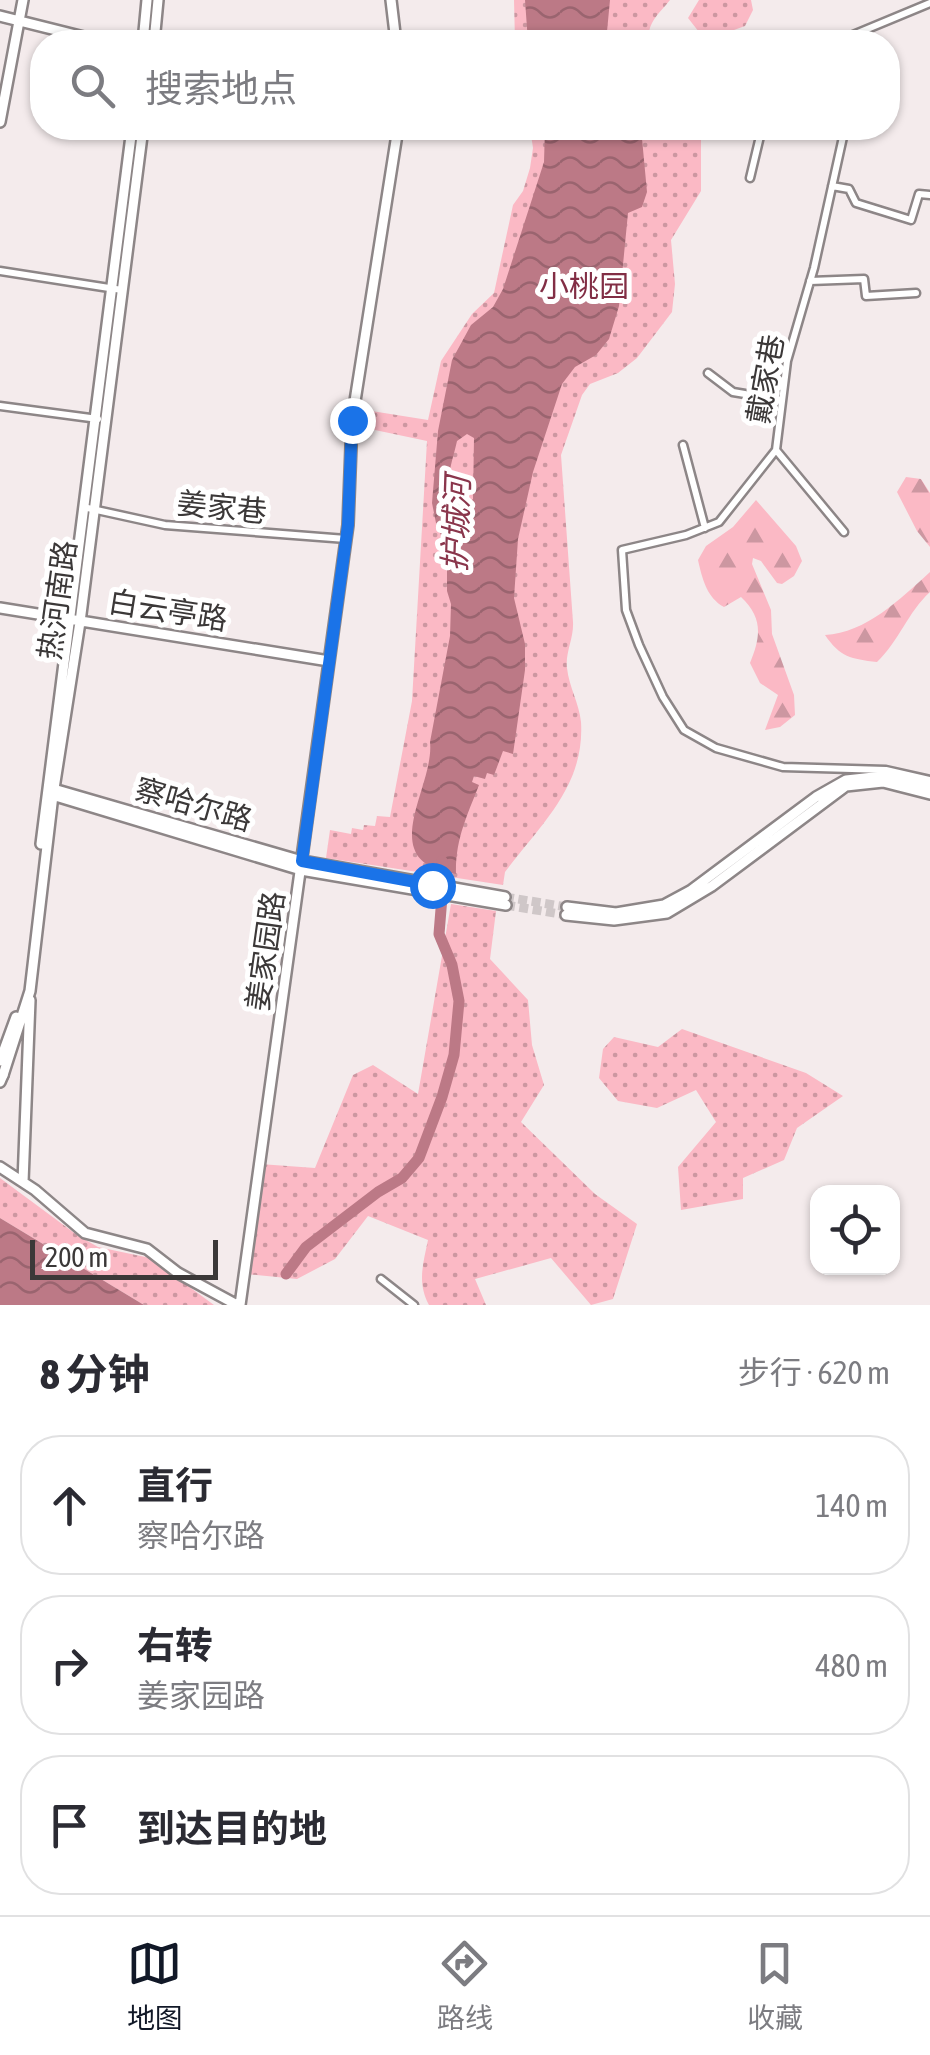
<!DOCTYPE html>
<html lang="zh">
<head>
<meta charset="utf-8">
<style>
	:root { --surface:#fff; --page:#f7f7f7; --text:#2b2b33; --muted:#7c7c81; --line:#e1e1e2; --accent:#111827 }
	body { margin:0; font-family:"Asap Condensed","Noto Sans SC",sans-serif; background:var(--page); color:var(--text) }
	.controls { position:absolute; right:30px; bottom:30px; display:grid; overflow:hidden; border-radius:20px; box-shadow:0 2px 8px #0004 }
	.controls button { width:90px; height:90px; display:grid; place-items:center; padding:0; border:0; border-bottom:2px solid var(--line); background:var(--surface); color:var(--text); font:50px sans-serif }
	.scale { position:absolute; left:30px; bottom:25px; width:188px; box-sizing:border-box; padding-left:10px; border:5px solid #3b3838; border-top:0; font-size:28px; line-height:35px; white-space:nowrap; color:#3b3838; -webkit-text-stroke:8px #fff; paint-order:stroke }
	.stop { position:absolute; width:30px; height:30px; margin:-22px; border:8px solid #1a73e8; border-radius:50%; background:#fff }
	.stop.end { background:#1a73e8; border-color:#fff; box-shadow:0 2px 10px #0008 }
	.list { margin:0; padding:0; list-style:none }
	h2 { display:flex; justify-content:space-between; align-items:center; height:130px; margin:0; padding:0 40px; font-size:42px }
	h2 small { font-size:32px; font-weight:400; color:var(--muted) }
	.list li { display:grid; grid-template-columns:65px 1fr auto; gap:30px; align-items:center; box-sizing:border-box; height:140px; margin:0 20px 20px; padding:0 20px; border:2px solid var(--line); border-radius:40px }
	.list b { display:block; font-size:38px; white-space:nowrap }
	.list p { margin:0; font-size:32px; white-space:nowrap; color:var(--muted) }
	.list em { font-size:32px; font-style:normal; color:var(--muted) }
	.icon { flex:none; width:55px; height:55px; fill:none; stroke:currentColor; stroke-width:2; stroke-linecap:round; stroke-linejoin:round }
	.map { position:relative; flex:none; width:930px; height:1305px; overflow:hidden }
	.search { position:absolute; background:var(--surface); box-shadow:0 2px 8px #0004; left:30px; right:30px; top:30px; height:110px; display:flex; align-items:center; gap:25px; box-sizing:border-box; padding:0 35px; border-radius:40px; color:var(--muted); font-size:38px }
	.sheet { height:610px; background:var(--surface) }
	nav { display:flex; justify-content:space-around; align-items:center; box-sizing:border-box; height:140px; border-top:2px solid var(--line); background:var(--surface); font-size:28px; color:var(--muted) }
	nav a { display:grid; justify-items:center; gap:5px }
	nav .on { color:var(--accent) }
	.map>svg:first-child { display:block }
</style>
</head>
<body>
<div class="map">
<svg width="930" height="1305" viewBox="0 0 930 1305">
	<defs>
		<pattern id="forest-firs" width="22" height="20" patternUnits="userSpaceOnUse" patternTransform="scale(2.5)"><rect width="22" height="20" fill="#fbb9c5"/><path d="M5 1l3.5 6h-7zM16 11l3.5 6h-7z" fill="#cc97a1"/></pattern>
		<pattern id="park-dots" width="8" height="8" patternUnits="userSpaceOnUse" patternTransform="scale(2.5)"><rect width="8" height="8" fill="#fbb9c5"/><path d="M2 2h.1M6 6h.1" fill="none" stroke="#cc97a1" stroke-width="1.8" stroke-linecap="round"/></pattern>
		<pattern id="water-waves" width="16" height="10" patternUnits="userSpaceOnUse" patternTransform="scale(2.5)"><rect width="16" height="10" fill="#bc7986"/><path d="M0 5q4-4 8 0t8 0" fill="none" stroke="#9a646f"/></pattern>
	</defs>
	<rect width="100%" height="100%" fill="#f4ebec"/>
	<!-- forest -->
	<path fill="url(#forest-firs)" d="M906,477L921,479L930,493V547L917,531L897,492Z
		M756,500L796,546L802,561L794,576L782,584L777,583L761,561L753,558L752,564L771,610L772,634L794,695L795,715L780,727L765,730L778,695L760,683L750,663C761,636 763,618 741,597L724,607C707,598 702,578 698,560L706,546L733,527Z
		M930,572V592C908,612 899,641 877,662C851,659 840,657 825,635C866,633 900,599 930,572Z"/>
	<!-- park -->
	<path fill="url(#park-dots)" d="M514,0H670C660,13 645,24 650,42H515Z
		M699,0H751L753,10L745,26L734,30L699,32L688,18Z
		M530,128H701V191L671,240L675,284L672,312L637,358L618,373L590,384L582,395L561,455L573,622C574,638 565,653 567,668C569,687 579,703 581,722C585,786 541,824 505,872L503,885L326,858L330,830L351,834L352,828L363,830L364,825L375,826L377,816L390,817L412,701L427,441L356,426L359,409L428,420L441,361L472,314L494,293L513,205L523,191L530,168L533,148Z
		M451,904L496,911L490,959L528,1000L532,1045L544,1085L521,1122L595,1194L637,1224L613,1299L591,1305L551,1258L475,1279L486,1305H429C417,1283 423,1264 428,1240L368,1216L335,1259L297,1279L245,1274L260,1164L315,1168L353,1075L373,1065L418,1094Z
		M682,1029L806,1073L843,1096L797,1128L784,1160L743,1178V1199L681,1210L678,1167L716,1122L696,1090L657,1108L618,1101L599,1078L603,1049L614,1037L658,1047Z
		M0,1178L77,1235L98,1247L150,1258L214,1305H144L0,1218Z"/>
	<!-- water -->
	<path fill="url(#water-waves)" fill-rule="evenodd" d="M525,0H610L606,42H528Z
		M545,128H641L647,192L642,207L628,213L619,306L609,339L596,355L575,367L562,384L533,472L518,539L514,598L525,644V670L513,754L503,751L494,775L487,773L485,779L474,776L472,782L479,785C467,816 455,840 456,874C372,862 435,788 430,742L450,636L451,604L447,591V545L437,528L432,503L438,431L452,360L471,325L493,307L503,289L544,162ZM467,434L474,438L473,499L465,506C439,489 452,465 457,441Z
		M0,1218L144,1305H0Z"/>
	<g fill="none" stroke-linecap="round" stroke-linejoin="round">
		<!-- river -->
		<path stroke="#bc7986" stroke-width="11" d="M286,1274L306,1247L378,1192L402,1178L419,1158L442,1097L454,1055L459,1001L452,965L439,934L444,872L442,861"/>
		<!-- secondary-tunnel -->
		<path stroke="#cfc7c8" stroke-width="9" stroke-dasharray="9 4.5" stroke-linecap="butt" d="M505,897L567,907
			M506,905L566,915"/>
		<defs>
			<path id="street" d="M836,42L930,3
				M845,128L814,268L787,361L776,450L719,522L686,535L622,550L626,610L639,645L663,697L684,730L716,748L783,767L886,770L930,780
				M750,178L762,128
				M832,186L849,189L856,203L911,220L919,194L930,195
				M0,271L122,290
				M810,281L864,279L866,296L916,293
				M708,373L733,392L781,400
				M0,406L98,419
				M683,445L705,528
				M776,450L844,532
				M83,507L165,525L346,539
				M381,1279L414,1305"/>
			<path id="secondary" d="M391,0L396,42
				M0,16L104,42
				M143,42L147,0
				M154,42L158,0
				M0,122L23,0
				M0,608L329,661
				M50,788L302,861L505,897
				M49,794L301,870L506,905
				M41,844L132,128
				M567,907L616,913L664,905L690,891L816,797L846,780L883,776L930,786
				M566,915L614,920L667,913L712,886L846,786L883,782L930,794
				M0,1061L16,1017
				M3,1075L30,991L53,795L80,622L143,128
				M0,1167L35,1190L85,1233L147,1249L178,1273L237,1305
				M23,1182L30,1000
				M240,1305L348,525L352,420L398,128"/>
			<path id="primary" d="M0,1082L3,1075"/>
		</defs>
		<!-- street casing -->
		<use href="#street" stroke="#8d8687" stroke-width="11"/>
		<!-- secondary casing -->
		<use href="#secondary" stroke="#8d8687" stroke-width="14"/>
		<!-- primary casing -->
		<use href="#primary" stroke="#8d8687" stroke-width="14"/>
		<!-- street -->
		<use href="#street" stroke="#fff" stroke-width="6"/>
		<!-- secondary -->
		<use href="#secondary" stroke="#fff" stroke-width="9"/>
		<!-- primary -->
		<use href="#primary" stroke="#fff" stroke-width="9"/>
	</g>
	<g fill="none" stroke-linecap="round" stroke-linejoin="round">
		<!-- route -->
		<path stroke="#1a73e8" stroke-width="12" d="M352,420L348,525L302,861L432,885"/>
	</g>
	<g text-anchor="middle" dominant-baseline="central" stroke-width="10" stroke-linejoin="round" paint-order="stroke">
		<!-- park labels -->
		<g font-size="30" fill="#822e45" stroke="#fff">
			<text x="584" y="286">小桃园</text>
		</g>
		<!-- street labels -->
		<g font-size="30" fill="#3b3838" stroke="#fff">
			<text transform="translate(765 379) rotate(-80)">戴家巷</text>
			<text transform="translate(222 507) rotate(6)">姜家巷</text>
			<text transform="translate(57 600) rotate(-82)">热河南路</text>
			<text transform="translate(168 610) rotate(9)">白云亭路</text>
			<text transform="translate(194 804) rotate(16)">察哈尔路</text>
			<text transform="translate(265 951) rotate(-82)">姜家园路</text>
		</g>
		<!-- water labels -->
		<g font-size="32" font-style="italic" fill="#8a364c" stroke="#fff">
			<text transform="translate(456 524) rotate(-88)">护城河</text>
		</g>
	</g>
</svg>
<div class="controls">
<button><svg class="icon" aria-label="locate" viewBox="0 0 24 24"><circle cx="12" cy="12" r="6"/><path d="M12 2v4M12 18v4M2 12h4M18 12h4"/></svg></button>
</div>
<div class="scale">200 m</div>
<div class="stop" style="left:432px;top:885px"></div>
<div class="stop end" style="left:352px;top:420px"></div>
<div class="search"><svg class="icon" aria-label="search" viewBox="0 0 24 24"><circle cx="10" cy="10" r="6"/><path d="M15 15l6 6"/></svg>搜索地点</div>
</div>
<section class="sheet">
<h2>8 分钟<small>步行 · 620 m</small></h2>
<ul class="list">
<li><svg class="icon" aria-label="ahead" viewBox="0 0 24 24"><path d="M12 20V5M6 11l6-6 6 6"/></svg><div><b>直行</b><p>察哈尔路</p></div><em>140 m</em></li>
<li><svg class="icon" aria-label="right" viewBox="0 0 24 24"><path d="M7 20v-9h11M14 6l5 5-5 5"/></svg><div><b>右转</b><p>姜家园路</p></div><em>480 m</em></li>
<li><svg class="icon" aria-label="arrive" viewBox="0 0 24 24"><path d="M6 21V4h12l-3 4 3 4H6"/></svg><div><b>到达目的地</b></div></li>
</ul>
</section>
<nav>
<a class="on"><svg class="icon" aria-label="map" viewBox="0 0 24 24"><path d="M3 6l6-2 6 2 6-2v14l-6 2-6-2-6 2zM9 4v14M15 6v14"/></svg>地图</a>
<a><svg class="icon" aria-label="directions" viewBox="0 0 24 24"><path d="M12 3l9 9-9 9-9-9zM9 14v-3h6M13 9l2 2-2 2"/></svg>路线</a>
<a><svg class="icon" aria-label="saved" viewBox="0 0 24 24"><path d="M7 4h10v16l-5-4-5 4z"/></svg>收藏</a>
</nav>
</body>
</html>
